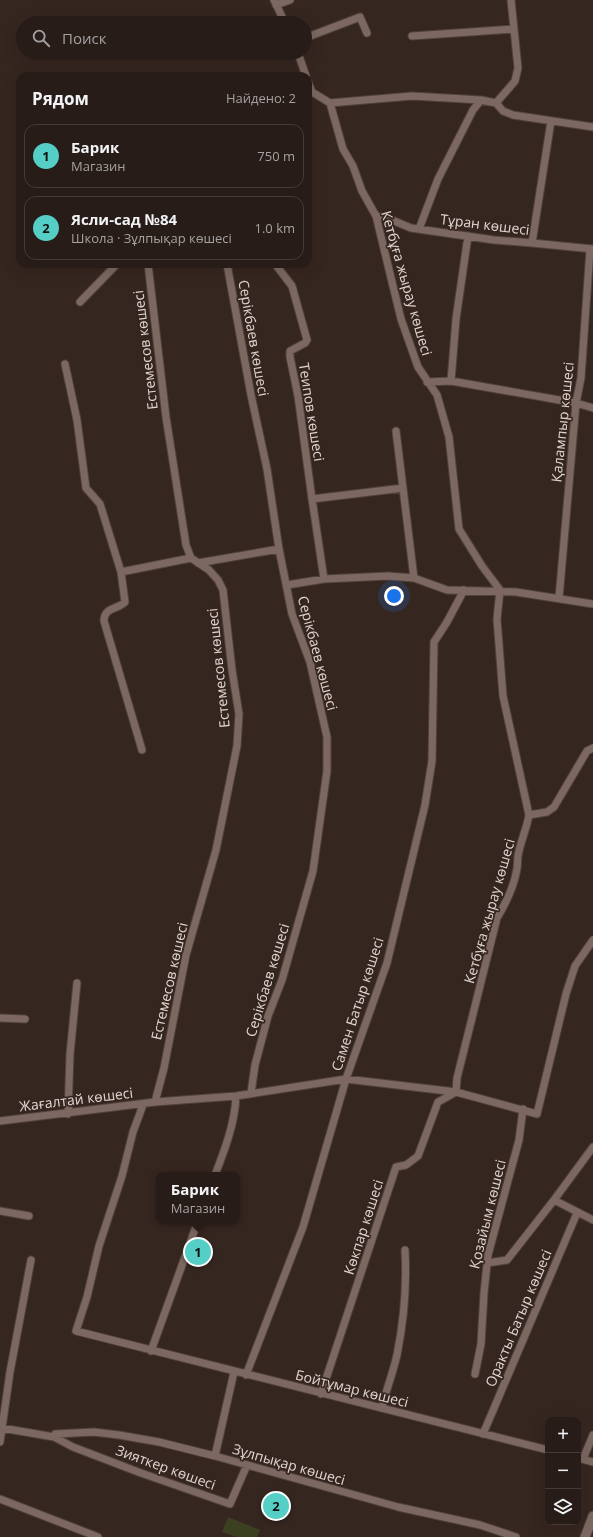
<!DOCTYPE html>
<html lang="ru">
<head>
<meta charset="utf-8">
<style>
	:root { --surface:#281c18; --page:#342925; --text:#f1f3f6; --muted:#a5a1a2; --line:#443a37; --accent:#55cec6 }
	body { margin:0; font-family:"Open Sans",sans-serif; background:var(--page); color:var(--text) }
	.controls { position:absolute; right:12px; bottom:12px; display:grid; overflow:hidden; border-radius:8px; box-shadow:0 4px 16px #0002 }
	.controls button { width:36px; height:36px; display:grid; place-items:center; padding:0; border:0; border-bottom:1px solid var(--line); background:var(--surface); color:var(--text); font:20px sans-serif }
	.you { position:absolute; left:394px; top:596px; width:14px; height:14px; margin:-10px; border:3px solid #fff; border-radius:50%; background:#1a73e8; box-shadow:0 0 0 6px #1a73e833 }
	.badge { display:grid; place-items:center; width:26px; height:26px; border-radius:50%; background:var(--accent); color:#111; font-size:13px; font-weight:700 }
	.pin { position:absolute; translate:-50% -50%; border:2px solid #fff; box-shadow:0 1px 4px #0006 }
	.popup { position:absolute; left:156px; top:1172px; width:84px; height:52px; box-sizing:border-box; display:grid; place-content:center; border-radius:8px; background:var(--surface); filter:drop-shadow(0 1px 3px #0005); font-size:13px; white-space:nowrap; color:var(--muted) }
	.popup b { font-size:15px; color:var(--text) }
	.popup::after { content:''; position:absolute; left:50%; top:100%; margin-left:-8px; border:8px solid transparent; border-top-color:var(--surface) }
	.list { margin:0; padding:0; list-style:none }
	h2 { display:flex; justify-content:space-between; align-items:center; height:52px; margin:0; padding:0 16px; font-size:17px }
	h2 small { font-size:13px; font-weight:400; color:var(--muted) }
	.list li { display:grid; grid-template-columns:26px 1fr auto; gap:12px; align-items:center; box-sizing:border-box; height:64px; margin:0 8px 8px; padding:0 8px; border:1px solid var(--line); border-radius:12px }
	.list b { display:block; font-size:15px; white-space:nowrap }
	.list p { margin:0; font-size:13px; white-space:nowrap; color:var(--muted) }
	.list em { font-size:13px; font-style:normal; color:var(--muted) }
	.icon { flex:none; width:22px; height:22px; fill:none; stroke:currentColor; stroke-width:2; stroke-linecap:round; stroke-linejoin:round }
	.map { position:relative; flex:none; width:593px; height:1537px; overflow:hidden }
	.search { position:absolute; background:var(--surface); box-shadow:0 4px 16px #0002; left:16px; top:16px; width:296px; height:44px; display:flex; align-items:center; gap:10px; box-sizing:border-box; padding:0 14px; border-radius:22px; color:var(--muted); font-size:15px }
	.panel { position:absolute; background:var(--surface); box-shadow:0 4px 16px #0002; left:16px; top:72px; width:296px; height:196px; border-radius:12px }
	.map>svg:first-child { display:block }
</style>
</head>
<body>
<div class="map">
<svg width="593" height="1537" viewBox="0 0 593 1537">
	<rect width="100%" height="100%" fill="#362620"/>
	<!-- grass -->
	<path fill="#3b4020" d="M228,1517L260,1530L257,1537H236L222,1532Z"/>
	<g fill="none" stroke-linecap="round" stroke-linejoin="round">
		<defs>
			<path id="street" d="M274,0L285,23
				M276,5L290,0
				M412,36L514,29
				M305,38L360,17L367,33
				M298,53L306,76
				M308,82L312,92L330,103L412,96L447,98L481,100L496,103L503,111L513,115L593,127
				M330,103L343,149L353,166L362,191L376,216L401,319L418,367L437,395L449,437L459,529L482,566L500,590L497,619L503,696L529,815C527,827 522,838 519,851C517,857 518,863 517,869C514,887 506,903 497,918L457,1078L456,1092
				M496,103L515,81L518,68L511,0
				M376,216L387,218L411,228L494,240L532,243L593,249
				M419,229L438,179L473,110L481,100
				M532,243L551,121
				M148,264L166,417L186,545L191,558L209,570L218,580L223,590L232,670L239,714L237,746L216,850L186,955L164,1068L155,1102
				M227,264L251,395L267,469L279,549L292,614L310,662L327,737V771L313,871L282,980L268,1016L255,1065L251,1093
				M275,264L292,286L307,340L305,343L290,351V357L298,396L312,499L324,579
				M80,302L117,264
				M65,364L77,420L86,488L100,504L121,572L125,602C117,610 104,607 104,621L142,750
				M451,381L456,319L468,236
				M427,382L451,381L576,403L593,408
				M396,431L414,578
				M312,499L403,488
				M198,563L279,549
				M121,572L191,558
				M287,585L324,579L388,576L414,578L447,590L516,592L593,604
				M559,598L569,484L576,403L581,378L590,249
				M529,815L547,812L554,807L587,751L593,748
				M0,1018L25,1019
				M143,1105L133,1132L122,1176L99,1246L87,1297L76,1331L548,1450
				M68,1114L70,1054L77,983
				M0,1121L155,1102L236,1096L346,1079L456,1092L537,1114L566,994L575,966L593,940
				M215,1175C225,1149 235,1123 236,1096
				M554,1200L593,1220
				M0,1211L29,1216
				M487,1263L507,1260L554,1200L593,1147
				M151,1351L198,1221
				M475,1374L481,1344L484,1293L488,1255L519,1140L523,1109
				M246,1375L303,1227L346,1079L387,963L425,805L432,761L434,642L447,622L464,590
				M321,1394L396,1167L406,1165L418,1156L438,1102L456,1092
				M382,1408C386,1390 393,1373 397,1355C404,1320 407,1285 405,1250
				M2,1428L54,1437L73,1447L141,1473L230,1504L247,1465
				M483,1434L577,1213
				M54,1437L55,1434L94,1432L119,1435L159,1442L215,1456L398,1507L480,1525L516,1537
				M0,1442L10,1372L31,1260
				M215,1456L234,1372
				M578,1458L593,1462
				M583,1459L593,1435
				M0,1499L98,1537"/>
			<path id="secondary" d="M585,1537L593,1516"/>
		</defs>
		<!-- street casing -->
		<use href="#street" stroke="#50423d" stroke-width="9"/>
		<!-- secondary casing -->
		<use href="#secondary" stroke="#50423d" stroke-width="11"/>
		<!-- street -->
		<use href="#street" stroke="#7c6861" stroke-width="7"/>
		<!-- secondary -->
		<use href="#secondary" stroke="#7c6861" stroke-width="9"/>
	</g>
	<g text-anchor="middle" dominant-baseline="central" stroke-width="3.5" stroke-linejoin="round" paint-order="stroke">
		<!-- street labels -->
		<g font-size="14" fill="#e1d5d1" stroke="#362620">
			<text transform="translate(485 224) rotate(7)">Тұран көшесі</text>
			<text transform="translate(407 283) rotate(74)">Кетбұға жырау көшесі</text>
			<text transform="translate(254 338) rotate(80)">Серікбаев көшесі</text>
			<text transform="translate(145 350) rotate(-97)">Естемесов көшесі</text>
			<text transform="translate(312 412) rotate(81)">Теипов көшесі</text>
			<text transform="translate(562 422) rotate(-84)">Қалампыр көшесі</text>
			<text transform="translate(318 653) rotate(75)">Серікбаев көшесі</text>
			<text transform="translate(218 668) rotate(-96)">Естемесов көшесі</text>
			<text transform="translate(489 911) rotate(-74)">Кетбұға жырау көшесі</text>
			<text transform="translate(267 980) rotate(-73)">Серікбаев көшесі</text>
			<text transform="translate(169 981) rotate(-77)">Естемесов көшесі</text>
			<text transform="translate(357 1004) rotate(-72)">Самен Батыр көшесі</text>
			<text transform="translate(76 1099) rotate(-7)">Жағалтай көшесі</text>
			<text transform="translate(487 1214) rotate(-76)">Қозайым көшесі</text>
			<text transform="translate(363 1227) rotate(-72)">Көкпар көшесі</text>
			<text transform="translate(518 1318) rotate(-67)">Оракты Батыр көшесі</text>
			<text transform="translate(352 1388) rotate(14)">Бойтұмар көшесі</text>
			<text transform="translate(289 1464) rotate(16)">Зұлпықар көшесі</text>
			<text transform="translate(166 1467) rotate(20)">Зияткер көшесі</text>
		</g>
	</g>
</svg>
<div class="controls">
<button>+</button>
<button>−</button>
<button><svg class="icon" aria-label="layers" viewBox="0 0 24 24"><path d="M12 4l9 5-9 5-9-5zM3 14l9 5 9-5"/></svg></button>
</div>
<div class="you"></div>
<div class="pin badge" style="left:198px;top:1252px">1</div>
<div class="popup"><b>Барик</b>Магазин</div>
<div class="pin badge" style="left:276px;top:1506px">2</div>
<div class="search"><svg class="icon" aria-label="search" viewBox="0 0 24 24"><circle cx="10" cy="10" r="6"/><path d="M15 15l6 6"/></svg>Поиск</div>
<section class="panel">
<h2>Рядом<small>Найдено: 2</small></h2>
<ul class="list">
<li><span class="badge">1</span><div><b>Барик</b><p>Магазин</p></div><em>750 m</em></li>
<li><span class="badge">2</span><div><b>Ясли-сад №84</b><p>Школа · Зұлпықар көшесі</p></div><em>1.0 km</em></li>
</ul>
</section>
</div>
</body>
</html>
